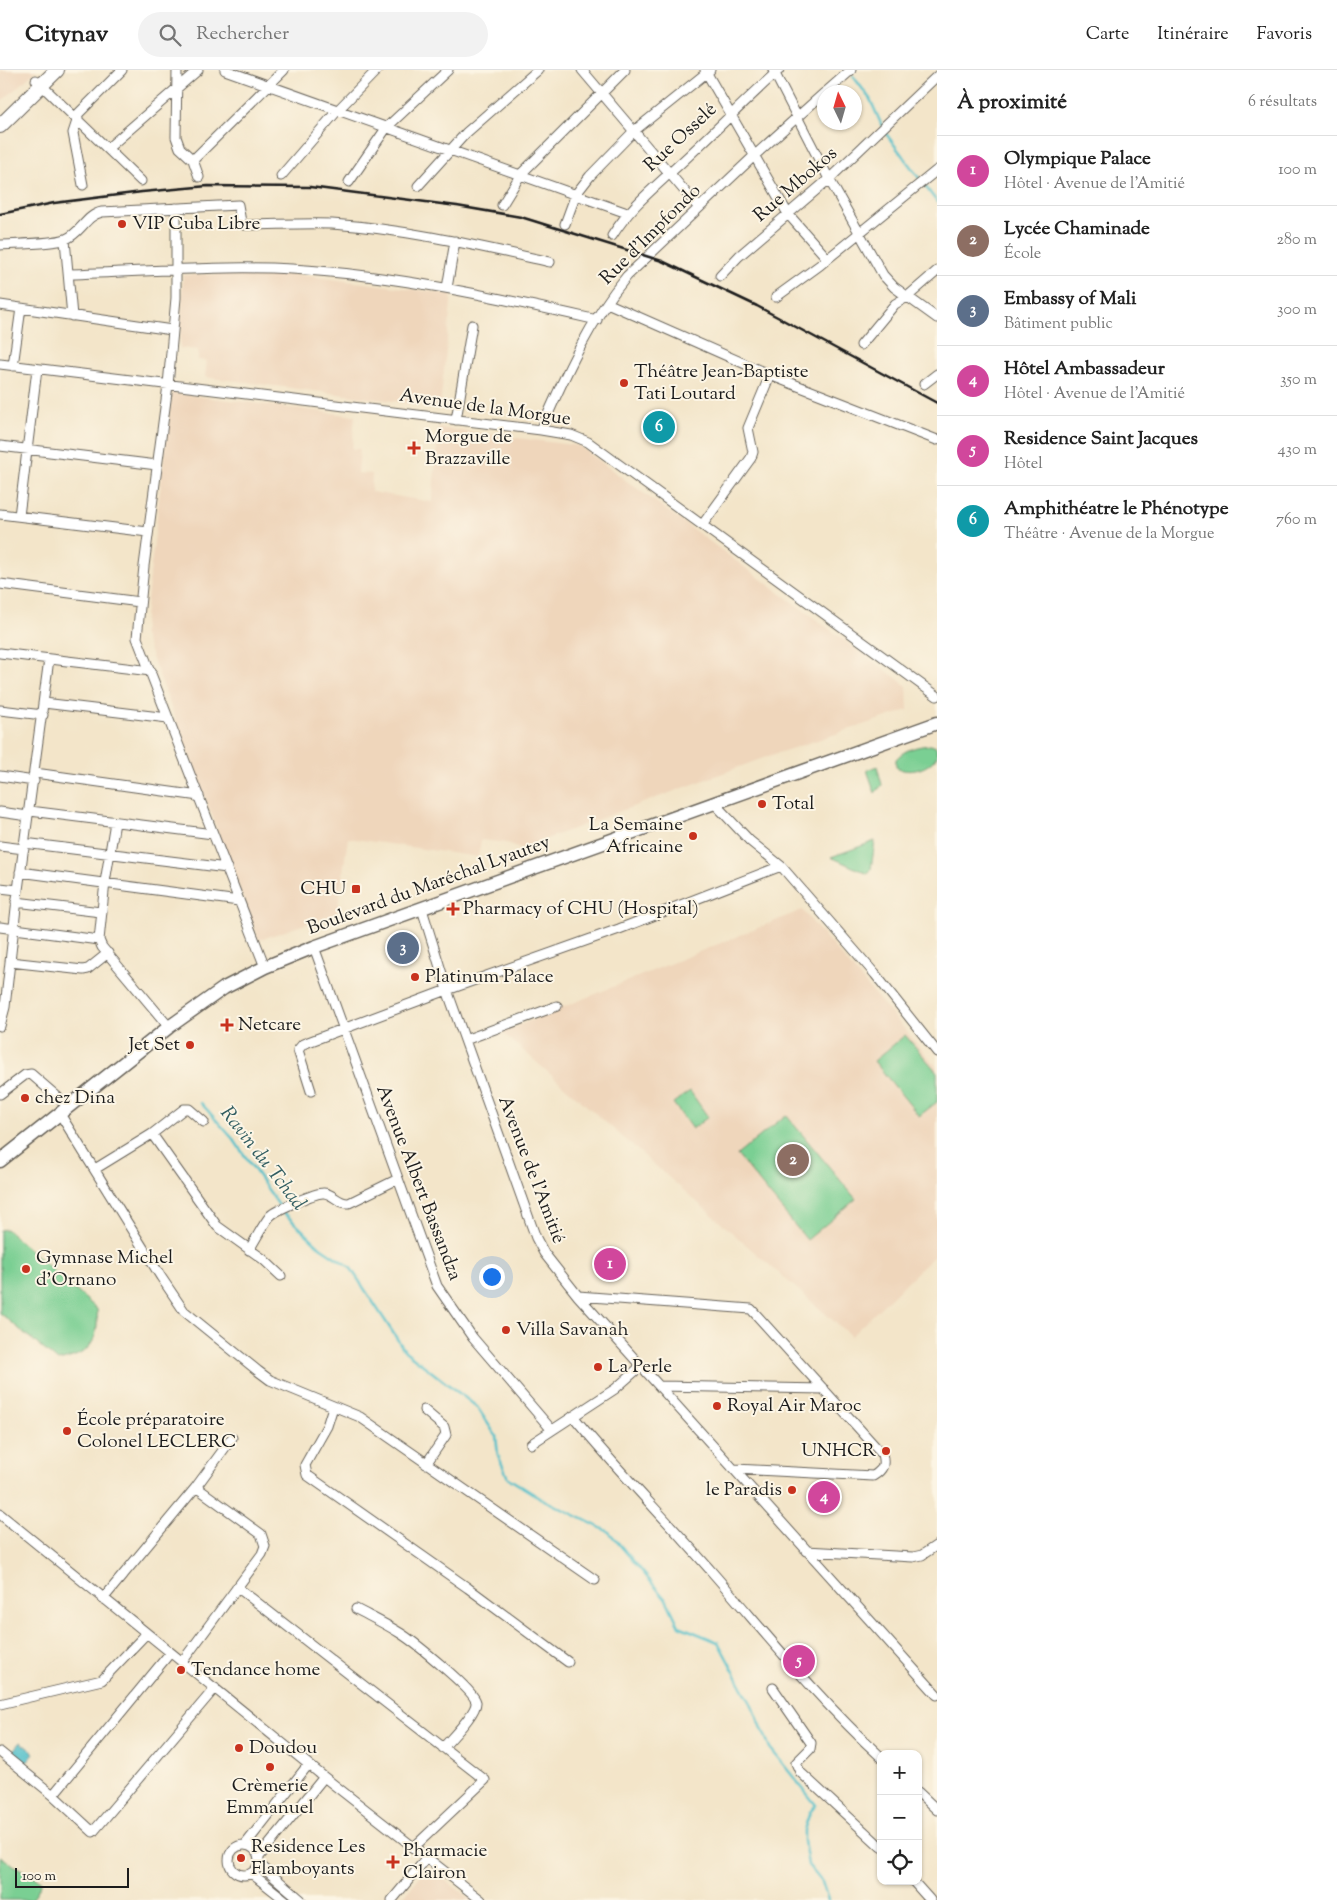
<!DOCTYPE html>
<html lang="fr">
<head>
<meta charset="utf-8">
<style>
	:root { --surface:#fff; --page:#f2f2f2; --text:#222; --muted:#767676; --line:#e0e0e0; --accent:#c8321e }
	body { margin:0; font-family:"Sorts Mill Goudy",serif; background:var(--page); color:var(--text) }
	.controls { position:absolute; right:15px; bottom:15px; display:grid; overflow:hidden; border-radius:10px; box-shadow:0 1px 4px #0004 }
	.controls button { width:45px; height:45px; display:grid; place-items:center; padding:0; border:0; border-bottom:1px solid var(--line); background:var(--surface); color:var(--text); font:25px sans-serif }
	.compass { position:absolute; left:817px; top:15px; width:45px; height:45px; border-radius:50%; background:var(--surface); box-shadow:0 1px 4px #0004; rotate:355deg }
	.scale { position:absolute; left:15px; bottom:12px; width:114px; box-sizing:border-box; padding-left:5px; border:2px solid #1c1c1c; border-top:0; font-size:14px; line-height:18px; white-space:nowrap; color:#1c1c1c; -webkit-text-stroke:4px #fcf5e5; paint-order:stroke }
	.you { position:absolute; left:491px; top:1206px; width:18px; height:18px; margin:-12px; border:4px solid #fff; border-radius:50%; background:#1a73e8; box-shadow:0 0 0 8px #1a73e833 }
	.badge { display:grid; place-items:center; width:32px; height:32px; border-radius:50%; background:var(--accent); color:#fff; font-size:16px; font-weight:700 }
	.pin { position:absolute; translate:-50% -50%; border:2px solid #fff; box-shadow:0 1px 5px #0006 }
	.list { margin:0; padding:0; list-style:none }
	h2 { display:flex; justify-content:space-between; align-items:center; height:65px; margin:0; padding:0 20px; font-size:21px }
	h2 small { font-size:16px; font-weight:400; color:var(--muted) }
	.list li { display:grid; grid-template-columns:32px 1fr auto; gap:15px; align-items:center; box-sizing:border-box; height:70px; padding:0 20px; border-top:1px solid var(--line) }
	.list b { display:block; font-size:19px; white-space:nowrap }
	.list p { margin:0; font-size:16px; white-space:nowrap; color:var(--muted) }
	.list em { font-size:16px; font-style:normal; color:var(--muted) }
	.icon { flex:none; width:28px; height:28px; fill:none; stroke:currentColor; stroke-width:2; stroke-linecap:round; stroke-linejoin:round }
	.map { position:relative; flex:none; width:937px; height:1830px; overflow:hidden }
	header { display:flex; align-items:center; gap:30px; box-sizing:border-box; height:70px; padding:0 25px; background:var(--surface); border-bottom:1px solid var(--line) }
	header strong { font-size:24px }
	nav { display:flex; gap:28px; margin-inline-start:auto; font-size:18px }
	.search { width:350px; height:45px; background:var(--page); display:flex; align-items:center; gap:12px; box-sizing:border-box; padding:0 18px; border-radius:28px; color:var(--muted); font-size:19px }
	main { display:flex }
	aside { flex:1; background:var(--surface) }
	.map>svg:first-child { display:block }
</style>
</head>
<body>
<header>
<strong>Citynav</strong>
<div class="search"><svg class="icon" aria-label="search" viewBox="0 0 24 24"><circle cx="10" cy="10" r="6"/><path d="M15 15l6 6"/></svg>Rechercher</div>
<nav><a>Carte</a><a>Itinéraire</a><a>Favoris</a></nav>
</header>
<main>
<div class="map">
<svg width="937" height="1830" viewBox="0 0 937 1830">
	<rect width="100%" height="100%" fill="#fcf5e5"/>
	<filter id="ink" filterUnits="userSpaceOnUse"><feTurbulence type="fractalNoise" baseFrequency=".02" numOctaves="2"/><feDisplacementMap in="SourceGraphic" scale="10" xChannelSelector="R" yChannelSelector="G"/><feConvolveMatrix kernelMatrix="1 2 1 2 8 2 1 2 1" color-interpolation-filters="sRGB"/></filter>
	<filter id="wash" filterUnits="userSpaceOnUse"><feTurbulence type="fractalNoise" baseFrequency=".0096" numOctaves="4" result="noise"/><feDisplacementMap in="SourceGraphic" scale="20" xChannelSelector="R" yChannelSelector="G"/><feGaussianBlur stdDeviation="1.12" result="paint"/><feColorMatrix in="noise" values="0 0 0 0 0 0 0 0 0 0 0 0 0 0 0 0 0 1.4 0 .05"/><feComposite in="paint" operator="in"/></filter>
	<g filter="url(#wash)">
		<rect width="100%" height="100%" fill="#f3e5c9"/>
		<!-- built -->
		<path fill="#efd6bb" d="M0,0H37L0,33Z
			M282,203L452,224L440,337L205,307L207,291L198,290V280L180,278L183,205Z
			M172,323L355,346L352,379H360L358,403L372,404L371,422L432,432L439,358L579,376L907,616L908,640L766,687L519,779L508,773L481,770L478,787L348,768L337,843L259,870L143,563Z
			M802,840L937,997V1183L851,1266L502,962Z
			M427,1797L472,1830H401Z"/>
		<!-- green -->
		<path fill="#7acf93" stroke="#4b7658" d="M931,675L936,677L937,685C931,699 908,705 896,697V689C905,679 917,676 931,675Z
			M877,696L882,715L875,723L867,700Z
			M875,771L871,799L868,804L831,787Z
			M905,965L937,1002V1032L919,1046L874,991Z
			M690,1021L708,1047L692,1059L673,1033Z
			M786,1045L856,1129L807,1170L737,1085Z
			M6,1159L97,1239C99,1272 91,1284 58,1291L0,1243V1160Z
			M0,1787L42,1812L32,1830H0Z"/>
		<!-- water -->
		<path fill="#52c0ca" stroke="#376e73" d="M20,1672L34,1683L25,1694L11,1683Z"/>
		<g fill="none" stroke-linecap="round" stroke-linejoin="round">
			<!-- stream -->
			<path stroke="#52c0ca" stroke-width="2.5" d="M853,6L870,29L882,56
				M884,61L937,132
				M201,1033L234,1070L280,1137
				M283,1142L320,1177L350,1197L405,1281L477,1337L496,1366L498,1385L508,1408L540,1428L609,1462L667,1531L679,1556L718,1572L754,1639L770,1678L816,1735L810,1742L804,1760V1771L808,1795L822,1812L828,1830"/>
		</g>
	</g>
	<g filter="url(#ink)">
		<g fill="none" stroke-linecap="round" stroke-linejoin="round">
			<defs>
				<path id="minor" d="M177,0L176,67L180,78L193,90
					M225,0L627,143
					M582,0L699,138
					M705,0L788,144L827,188
					M773,0L829,109L883,205L894,217L937,248
					M36,10L141,111
					M826,22L851,0
					M76,46L122,0
					M78,48L73,63L83,115
					M108,78L198,0
					M281,106L337,41L377,0
					M199,107L193,90L284,0
					M349,112L387,57L448,0
					M418,116L466,63L538,0
					M502,135L521,104L625,0
					M176,138V228L168,315L144,496L137,568L265,897
					M565,154L576,124L590,106L634,61L710,0
					M612,166C629,139 647,124 671,102C708,69 742,33 779,0
					M65,170L72,246
					M0,175C15,174 53,174 66,169C81,163 86,145 102,142L238,135L241,152L244,155C273,155 302,153 332,154C406,159 478,176 550,192
					M69,204C142,202 218,195 292,199C394,205 497,227 597,250
					M720,206L739,186L829,109L937,6
					M447,218L455,171
					M776,227L820,195L937,100
					M607,233L770,305L937,370
					M0,235L172,260
					M861,275L895,234L907,227L937,201
					M0,294L541,360L571,365L588,372L937,626
					M13,296L21,238
					M924,314L937,304
					M456,350L472,255
					M541,360C564,307 590,250 627,206L754,86L824,23
					M0,376L157,395
					M0,444L148,462
					M19,446L37,299
					M703,454L751,388L753,382L748,358L770,305
					M0,514L140,532
					M0,583L151,601
					M44,633L168,648
					M0,640L43,645
					M35,703L199,726
					M0,706L34,711
					M714,733L750,771L781,796L875,904L937,982
					M30,741L213,764
					M0,742L28,746
					M115,752L105,812L99,870L102,877L169,957
					M24,773L227,798
					M0,776L24,779
					M20,802L239,831
					M0,818L18,820
					M16,832L101,842
					M422,839L447,920L536,1168L544,1183L578,1226L937,1625
					M0,857L99,870
					M314,877L437,1216L473,1268L551,1359
					M10,892L83,900L88,899L108,883
					M0,956L5,937L18,820L49,589
					M465,970L557,936
					M311,1021L298,980L303,974L447,920L619,859L781,796
					M0,1024L25,1005L31,1004L69,1037
					M60,1044L161,1207L184,1241L258,1301L270,1310L360,1347L595,1510
					M152,1064L217,1156L263,1189L281,1206
					M95,1099L152,1064L184,1039H189L204,1052
					M249,1180C256,1169 262,1156 270,1146C276,1140 316,1122 324,1123C334,1124 338,1134 349,1133L398,1109
					M578,1226L751,1239L882,1384C885,1395 883,1400 873,1406L735,1399
					M659,1316L824,1319
					M333,1337L327,1356L305,1395L307,1405L468,1518L568,1592
					M424,1340L444,1357L446,1365L426,1394
					M573,1346C617,1400 666,1449 712,1502C768,1566 818,1629 881,1687
					M531,1374L615,1319L641,1296
					M196,1417L232,1368
					M0,1444L324,1707L481,1830
					M806,1481L913,1487L922,1485L937,1475
					M237,1517L485,1710L413,1778
					M103,1529L196,1417L261,1464L265,1476L262,1484L182,1592
					M356,1539C371,1547 386,1554 400,1563C413,1571 474,1620 476,1632C477,1643 450,1669 443,1678
					M773,1618L811,1673L810,1679L796,1693L800,1702L881,1777
					M0,1634L102,1610L146,1564
					M0,1682L53,1725L93,1762L215,1618
					M918,1722L937,1740
					M53,1725L170,1583
					M229 1790a15 15 0 1 1 30 0a15 15 0 1 1-30 0Z
					M245,1775L308,1695
					M259,1787L324,1707
					M259,1794L301,1830
					M251,1803L285,1830
					M913,1811L930,1830
					M392,1830L426,1789"/>
				<path id="secondary" d="M0,1091L169,957L224,918L265,897L314,877L937,653"/>
				<path id="primary" d="M0,56L57,0"/>
			</defs>
			<!-- minor casing -->
			<use href="#minor" stroke="#676259" stroke-width="11"/>
			<!-- secondary casing -->
			<use href="#secondary" stroke="#676259" stroke-width="15"/>
			<!-- primary casing -->
			<use href="#primary" stroke="#676259" stroke-width="16"/>
			<!-- minor -->
			<use href="#minor" stroke="#fff" stroke-width="9"/>
			<!-- secondary -->
			<use href="#secondary" stroke="#fff" stroke-width="12"/>
			<!-- primary -->
			<use href="#primary" stroke="#fff" stroke-width="14"/>
			<!-- rail -->
			<path stroke="#1c1c1c" stroke-width="2.5" d="M0,144L54,133L142,122L208,116L310,117L457,136L521,147L662,191L757,236L937,333"/>
		</g>
	</g>
	<!-- markers -->
	<g fill="#c8321e" stroke="#fcf5e5" stroke-width="2">
		<circle cx="122" cy="154" r="5"/>
		<circle cx="624" cy="313" r="5"/>
		<path d="M411.5 370.5h5v5h5v5h-5v5h-5v-5h-5v-5h5z"/>
		<circle cx="762" cy="734" r="5"/>
		<circle cx="693" cy="766" r="5"/>
		<rect x="351" y="814" width="10" height="10" rx="2.5"/>
		<path d="M450.5 831.5h5v5h5v5h-5v5h-5v-5h-5v-5h5z"/>
		<circle cx="415" cy="907" r="5"/>
		<path d="M224.5 947.5h5v5h5v5h-5v5h-5v-5h-5v-5h5z"/>
		<circle cx="190" cy="975" r="5"/>
		<circle cx="25" cy="1028" r="5"/>
		<circle cx="26" cy="1199" r="5"/>
		<circle cx="506" cy="1260" r="5"/>
		<circle cx="598" cy="1297" r="5"/>
		<circle cx="717" cy="1336" r="5"/>
		<circle cx="67" cy="1361" r="5"/>
		<circle cx="886" cy="1381" r="5"/>
		<circle cx="792" cy="1420" r="5"/>
		<circle cx="181" cy="1600" r="5"/>
		<circle cx="239" cy="1678" r="5"/>
		<circle cx="270" cy="1697" r="5"/>
		<circle cx="241" cy="1788" r="5"/>
		<path d="M390.5 1784.5h5v5h5v5h-5v5h-5v-5h-5v-5h5z"/>
	</g>
	<g text-anchor="middle" dominant-baseline="central" stroke-width="4" stroke-linejoin="round" paint-order="stroke">
		<!-- street labels -->
		<g font-size="19" fill="#1c1c1c" stroke="#fcf5e5">
			<text transform="translate(681 68) rotate(-43)">Rue Osselé</text>
			<text transform="translate(796 115) rotate(-41)">Rue Mbokos</text>
			<text transform="translate(651 165) rotate(-45)">Rue d'Impfondo</text>
			<text transform="translate(485 338) rotate(8)">Avenue de la Morgue</text>
			<text transform="translate(429 816) rotate(-20)">Boulevard du Maréchal Lyautey</text>
			<text transform="translate(531 1100) rotate(69)">Avenue de l'Amitié</text>
			<text transform="translate(418 1113) rotate(69)">Avenue Albert Bassandza</text>
		</g>
		<!-- poi labels -->
		<g font-size="19" fill="#1c1c1c" stroke="#fcf5e5" text-anchor="start">
			<text x="132" y="154">VIP Cuba Libre</text>
			<text x="634" y="302">Théâtre Jean-Baptiste<tspan x="634" dy="22">Tati Loutard</tspan></text>
			<text x="425" y="367">Morgue de<tspan x="425" dy="22">Brazzaville</tspan></text>
			<text x="772" y="734">Total</text>
			<text x="683" y="755" text-anchor="end">La Semaine<tspan x="683" dy="22">Africaine</tspan></text>
			<text x="346" y="819" text-anchor="end">CHU</text>
			<text x="463" y="839">Pharmacy of CHU (Hospital)</text>
			<text x="425" y="907">Platinum Palace</text>
			<text x="238" y="955">Netcare</text>
			<text x="180" y="975" text-anchor="end">Jet Set</text>
			<text x="35" y="1028">chez Dina</text>
			<text x="36" y="1188">Gymnase Michel<tspan x="36" dy="22">d'Ornano</tspan></text>
			<text x="516" y="1260">Villa Savanah</text>
			<text x="608" y="1297">La Perle</text>
			<text x="727" y="1336">Royal Air Maroc</text>
			<text x="77" y="1350">École préparatoire<tspan x="77" dy="22">Colonel LECLERC</tspan></text>
			<text x="876" y="1381" text-anchor="end">UNHCR</text>
			<text x="782" y="1420" text-anchor="end">le Paradis</text>
			<text x="191" y="1600">Tendance home</text>
			<text x="249" y="1678">Doudou</text>
			<text x="270" y="1716" text-anchor="middle">Crèmerie<tspan x="270" dy="22">Emmanuel</tspan></text>
			<text x="251" y="1777">Residence Les<tspan x="251" dy="22">Flamboyants</tspan></text>
			<text x="403" y="1781">Pharmacie<tspan x="403" dy="22">Clairon</tspan></text>
		</g>
		<!-- water labels -->
		<g font-size="20" font-style="italic" fill="#325e62" stroke="#fcf5e5">
			<text transform="translate(262 1089) rotate(52)">Ravin du Tchad</text>
		</g>
	</g>
</svg>
<div class="controls">
<button>+</button>
<button>−</button>
<button><svg class="icon" aria-label="locate" viewBox="0 0 24 24"><circle cx="12" cy="12" r="6"/><path d="M12 2v4M12 18v4M2 12h4M18 12h4"/></svg></button>
</div>
<svg class="compass" viewBox="-18 -18 36 36"><path d="M0-13l5 13h-10z" fill="#e53935"/><path d="M0 13l5-13h-10z" fill="#767676"/></svg>
<div class="scale">100 m</div>
<div class="you"></div>
<div class="pin badge" style="left:610px;top:1194px;background:#d1479c">1</div>
<div class="pin badge" style="left:793px;top:1090px;background:#8d6e63">2</div>
<div class="pin badge" style="left:403px;top:878px;background:#5c6f8a">3</div>
<div class="pin badge" style="left:824px;top:1427px;background:#d1479c">4</div>
<div class="pin badge" style="left:799px;top:1591px;background:#d1479c">5</div>
<div class="pin badge" style="left:659px;top:357px;background:#0f9aa8">6</div>
</div>
<aside>
<h2>À proximité<small>6 résultats</small></h2>
<ul class="list">
<li><span class="badge" style="background:#d1479c">1</span><div><b>Olympique Palace</b><p>Hôtel · Avenue de l'Amitié</p></div><em>100 m</em></li>
<li><span class="badge" style="background:#8d6e63">2</span><div><b>Lycée Chaminade</b><p>École</p></div><em>280 m</em></li>
<li><span class="badge" style="background:#5c6f8a">3</span><div><b>Embassy of Mali</b><p>Bâtiment public</p></div><em>300 m</em></li>
<li><span class="badge" style="background:#d1479c">4</span><div><b>Hôtel Ambassadeur</b><p>Hôtel · Avenue de l'Amitié</p></div><em>350 m</em></li>
<li><span class="badge" style="background:#d1479c">5</span><div><b>Residence Saint Jacques</b><p>Hôtel</p></div><em>430 m</em></li>
<li><span class="badge" style="background:#0f9aa8">6</span><div><b>Amphithéatre le Phénotype</b><p>Théâtre · Avenue de la Morgue</p></div><em>760 m</em></li>
</ul>
</aside>
</main>
</body>
</html>
